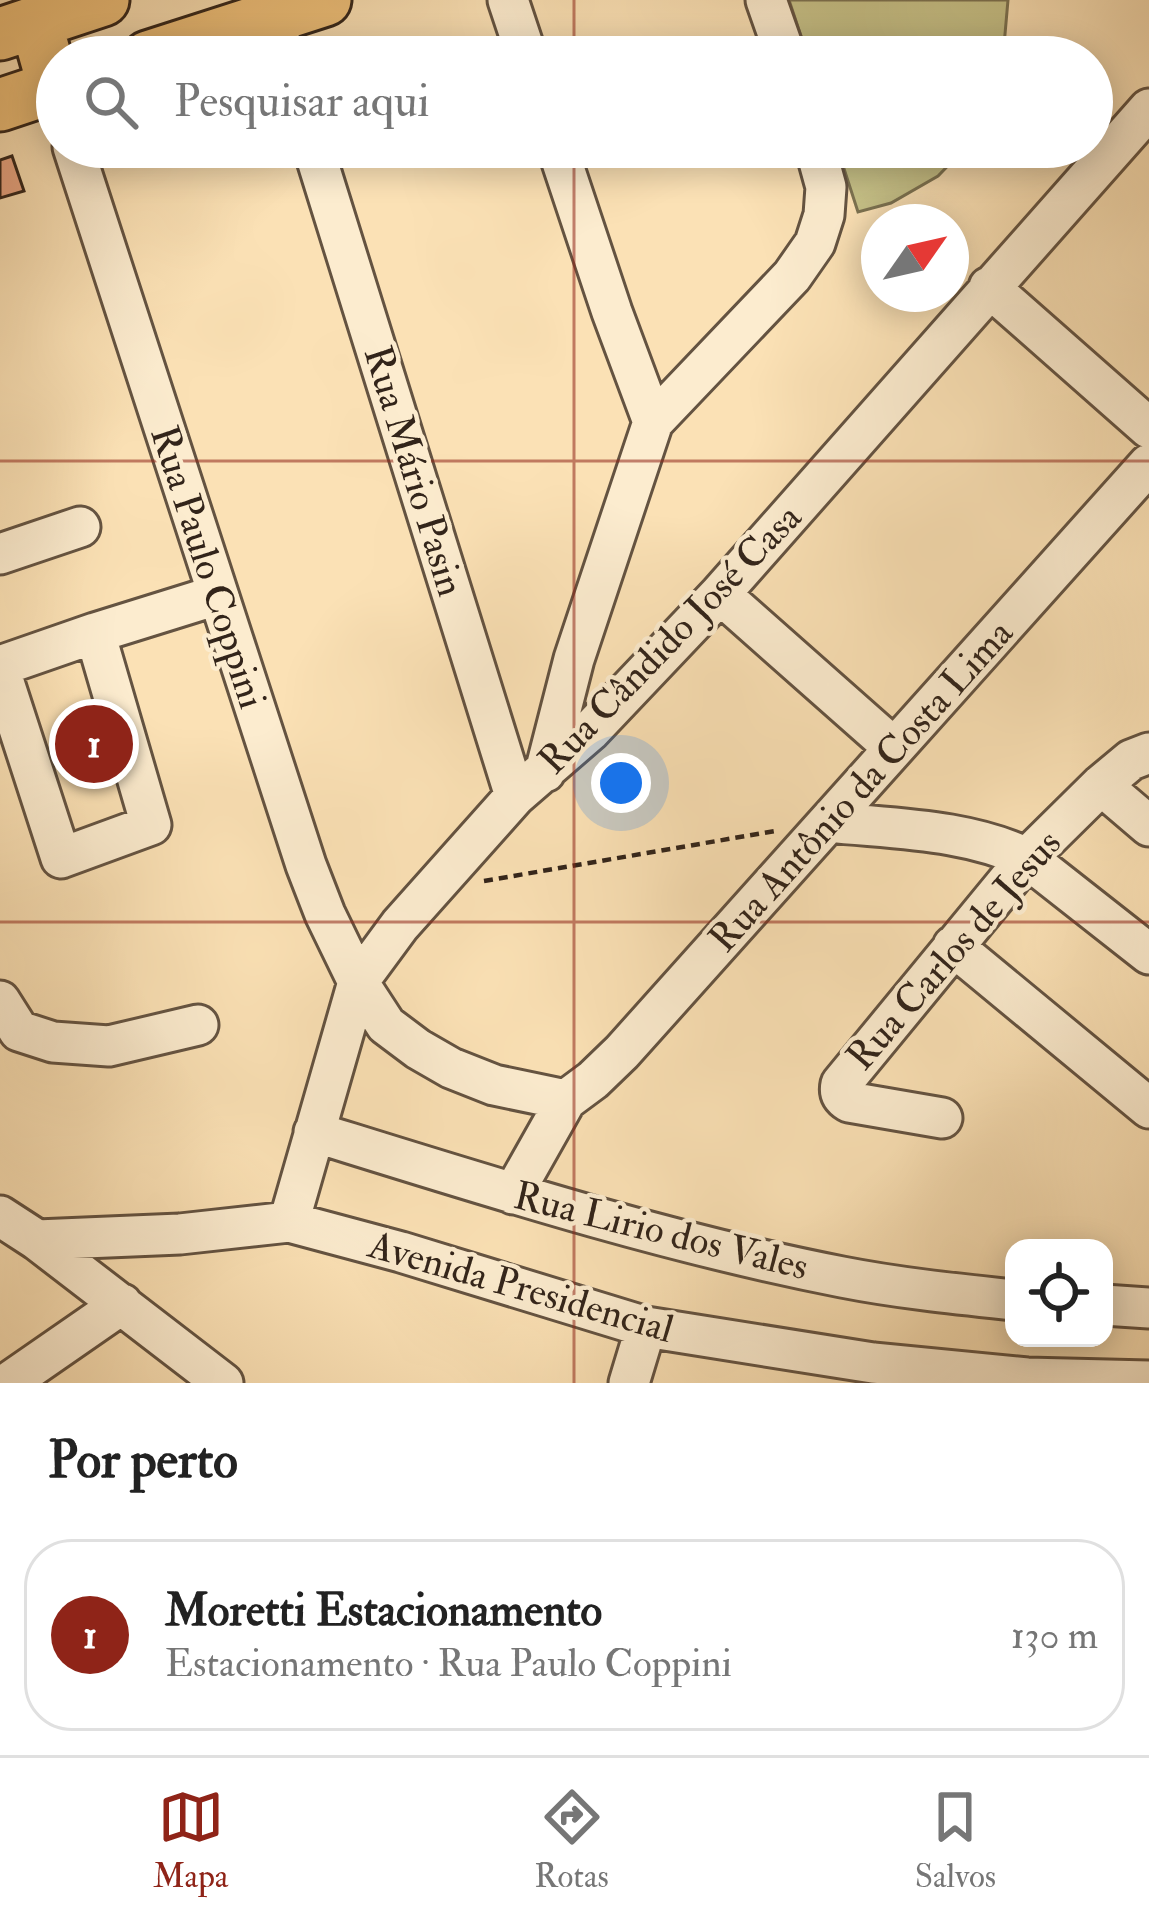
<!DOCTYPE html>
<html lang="pt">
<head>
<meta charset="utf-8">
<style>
	:root { --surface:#fff; --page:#f2f2f2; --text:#222; --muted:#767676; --line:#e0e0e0; --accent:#8f2418 }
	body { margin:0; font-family:"IM FELL Double Pica",serif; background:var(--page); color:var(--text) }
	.controls { position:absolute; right:36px; bottom:36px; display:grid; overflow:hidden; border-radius:24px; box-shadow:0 6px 30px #0003 }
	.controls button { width:108px; height:108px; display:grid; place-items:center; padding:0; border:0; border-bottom:3px solid var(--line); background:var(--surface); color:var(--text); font:60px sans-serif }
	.compass { position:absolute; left:861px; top:204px; width:108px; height:108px; border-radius:50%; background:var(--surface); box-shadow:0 6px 30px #0003; rotate:56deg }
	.you { position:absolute; left:621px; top:783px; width:42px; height:42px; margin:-30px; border:9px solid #fff; border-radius:50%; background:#1a73e8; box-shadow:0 0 0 18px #1a73e833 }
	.badge { display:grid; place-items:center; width:78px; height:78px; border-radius:50%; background:var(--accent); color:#fff; font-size:39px; font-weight:700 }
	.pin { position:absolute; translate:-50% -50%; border:6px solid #fff; box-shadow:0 3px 12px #0006 }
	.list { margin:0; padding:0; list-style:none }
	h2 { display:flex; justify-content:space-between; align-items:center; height:156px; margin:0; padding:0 48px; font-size:51px }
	h2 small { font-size:39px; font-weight:400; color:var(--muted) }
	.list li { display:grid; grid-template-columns:78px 1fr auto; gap:36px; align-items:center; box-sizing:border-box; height:192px; margin:0 24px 24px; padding:0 24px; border:3px solid var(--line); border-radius:48px }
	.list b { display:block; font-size:45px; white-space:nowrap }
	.list p { margin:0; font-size:39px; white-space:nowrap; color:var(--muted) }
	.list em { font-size:39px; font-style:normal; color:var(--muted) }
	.icon { flex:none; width:66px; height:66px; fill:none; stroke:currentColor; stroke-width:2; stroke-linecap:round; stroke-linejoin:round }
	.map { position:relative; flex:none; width:1149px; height:1383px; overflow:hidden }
	.search { position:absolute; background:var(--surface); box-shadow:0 6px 30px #0003; left:36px; right:36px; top:36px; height:132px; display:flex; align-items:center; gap:30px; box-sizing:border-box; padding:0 42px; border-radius:66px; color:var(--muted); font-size:45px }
	.sheet { height:372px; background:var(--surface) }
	nav { display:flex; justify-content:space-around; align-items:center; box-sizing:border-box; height:168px; border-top:3px solid var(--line); background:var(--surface); font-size:33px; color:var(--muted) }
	nav a { display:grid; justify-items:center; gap:6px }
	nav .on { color:var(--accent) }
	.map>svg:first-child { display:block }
</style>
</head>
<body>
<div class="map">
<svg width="1149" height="1383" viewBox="0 0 1149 1383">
	<rect width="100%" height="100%" fill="#fbe1b5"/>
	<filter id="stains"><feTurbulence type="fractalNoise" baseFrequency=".00167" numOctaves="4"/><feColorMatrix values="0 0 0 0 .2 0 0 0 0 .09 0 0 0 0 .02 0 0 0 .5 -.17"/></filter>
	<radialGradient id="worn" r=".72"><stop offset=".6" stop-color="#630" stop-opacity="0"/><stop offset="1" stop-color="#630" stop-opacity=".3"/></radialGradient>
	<!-- green -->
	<path fill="#c6c188" stroke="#7c7251" stroke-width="3" d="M789,0H1008L1003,57H808Z
		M837,147H966L938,176L891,203L858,212Z"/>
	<!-- building -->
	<path fill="#e8a583" stroke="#32241a" stroke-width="3" d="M12,156L24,191L0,198V160Z"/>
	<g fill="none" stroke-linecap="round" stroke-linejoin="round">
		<defs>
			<path id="minor" d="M508,0L527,57
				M766,0L786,57
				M272,17L285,57
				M73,147L306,865L325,914L358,982L386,1025L418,1049L451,1068L494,1085L566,1100
				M313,147L515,796
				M557,147L612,312L653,422
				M989,287L1149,428
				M0,554L80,527
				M720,594L894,748
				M0,666L95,633L217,595
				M0,670L61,858L151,825L95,633
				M545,772L574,659L653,422L792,276L815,243L824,215L826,187L815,147
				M1101,785L1149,826
				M829,822C895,829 966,829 1027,858L1149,954
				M953,946L1149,1108
				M0,1001L19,1031L53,1042L109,1046L198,1025
				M942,1118L849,1102C841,1097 839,1093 841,1084L1027,858L1101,785L1131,760L1149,753
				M314,1132C488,1186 663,1242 842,1277C898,1288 957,1294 1014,1300
				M513,1194L566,1100L593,1080L622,1052L1149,464
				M0,1216L37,1240L223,1383
				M289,1222L358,982L400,925L515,796L590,731L720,594L1149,109
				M37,1240L180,1234L289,1222L401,1252L646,1327L873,1363L1027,1378L1149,1381
				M1104,1305L1149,1308
				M8,1383L122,1304
				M629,1383L646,1327"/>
			<path id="major" d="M36,23L54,87
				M0,34L103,0
				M148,57L325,0
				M0,105L57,86"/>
		</defs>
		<!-- minor casing -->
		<use href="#minor" stroke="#645341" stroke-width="45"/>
		<!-- major casing -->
		<use href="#major" stroke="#32241a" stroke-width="57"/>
		<!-- path -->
		<path stroke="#32241a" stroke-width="4.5" stroke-dasharray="9 6" stroke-linecap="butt" d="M484,881L775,831"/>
		<!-- minor -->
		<use href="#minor" stroke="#fceccf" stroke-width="39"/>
		<!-- major -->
		<use href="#major" stroke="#eec07a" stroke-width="51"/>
	</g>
	<!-- grid -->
	<path fill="none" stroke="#8f2418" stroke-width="3" stroke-opacity="0.55" d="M574,0V57M574,147V1383M0,461H1149M0,922H1149"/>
	<g text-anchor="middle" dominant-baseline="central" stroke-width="9" stroke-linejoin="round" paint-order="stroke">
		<!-- street labels -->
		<g font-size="39" fill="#32241a" stroke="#fceccf">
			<text transform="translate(414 471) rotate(73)">Rua Mário Pasin</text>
			<text transform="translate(208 567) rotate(72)">Rua Paulo Coppini</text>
			<text transform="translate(670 639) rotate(-46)">Rua Cândido José Casa</text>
			<text transform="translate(861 786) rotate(-48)">Rua Antônio da Costa Lima</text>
			<text transform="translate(954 950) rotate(-49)">Rua Carlos de Jesus</text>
			<text transform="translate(661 1231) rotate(14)">Rua Lirio dos Vales</text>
			<text transform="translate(521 1287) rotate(16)">Avenida Presidencial</text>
		</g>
	</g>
	<rect width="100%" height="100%" filter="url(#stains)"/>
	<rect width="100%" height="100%" fill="url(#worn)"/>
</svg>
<div class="controls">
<button><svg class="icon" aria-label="locate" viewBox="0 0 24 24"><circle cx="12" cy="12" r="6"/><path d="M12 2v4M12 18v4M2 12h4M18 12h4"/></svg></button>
</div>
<svg class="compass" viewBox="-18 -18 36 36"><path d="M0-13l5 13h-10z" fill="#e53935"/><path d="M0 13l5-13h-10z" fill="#767676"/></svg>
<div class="you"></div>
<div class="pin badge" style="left:94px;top:744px">1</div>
<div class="search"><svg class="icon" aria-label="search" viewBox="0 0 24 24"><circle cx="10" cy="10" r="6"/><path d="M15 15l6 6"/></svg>Pesquisar aqui</div>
</div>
<section class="sheet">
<h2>Por perto<small></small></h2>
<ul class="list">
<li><span class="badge">1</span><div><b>Moretti Estacionamento</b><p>Estacionamento · Rua Paulo Coppini</p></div><em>130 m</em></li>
</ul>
</section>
<nav>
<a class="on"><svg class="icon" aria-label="map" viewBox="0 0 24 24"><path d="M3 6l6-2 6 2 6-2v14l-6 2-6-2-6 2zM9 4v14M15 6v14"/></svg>Mapa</a>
<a><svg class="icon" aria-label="directions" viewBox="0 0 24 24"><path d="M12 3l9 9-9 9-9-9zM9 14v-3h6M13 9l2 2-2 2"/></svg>Rotas</a>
<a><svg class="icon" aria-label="saved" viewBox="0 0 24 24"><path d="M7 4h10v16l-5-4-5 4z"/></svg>Salvos</a>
</nav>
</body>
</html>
